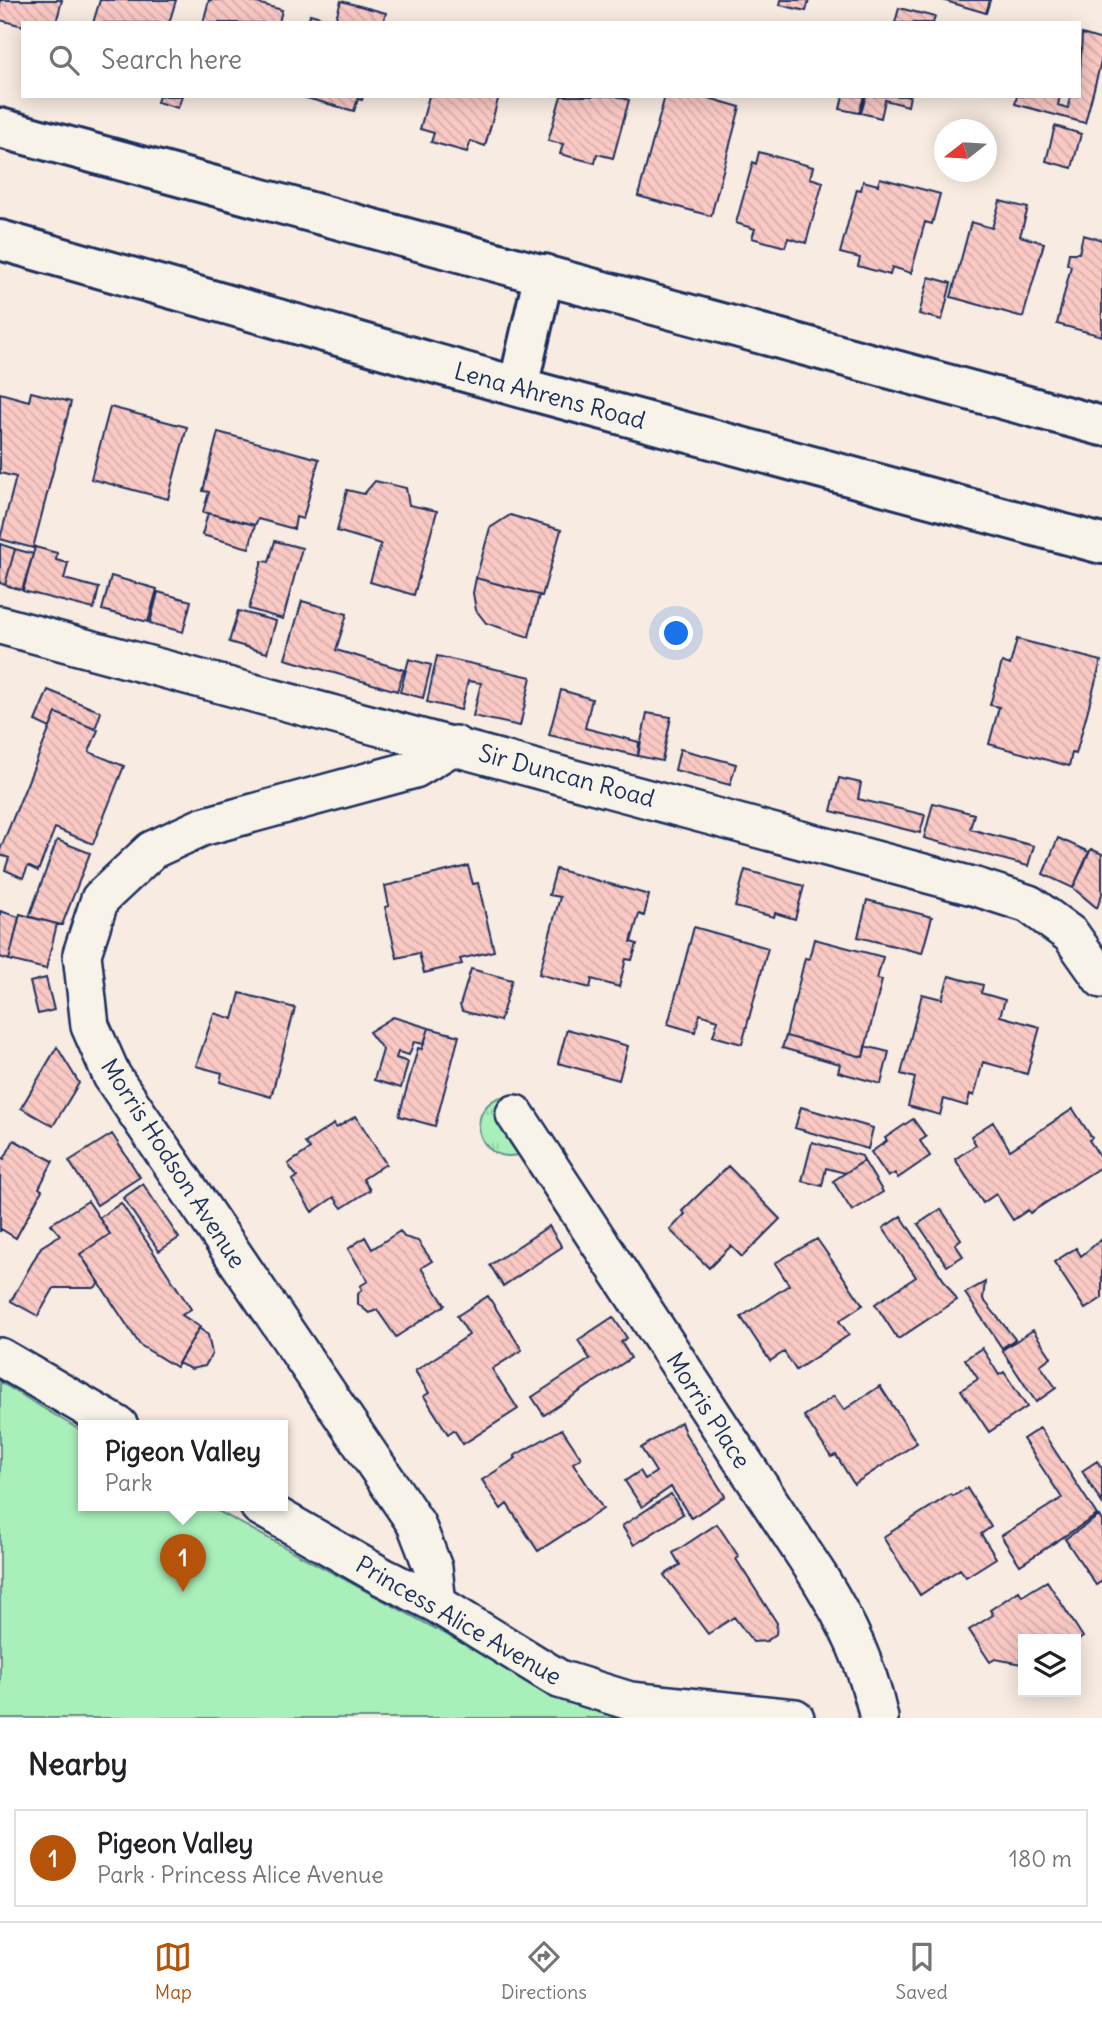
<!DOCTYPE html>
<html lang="en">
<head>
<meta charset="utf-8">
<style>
	:root { --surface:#fff; --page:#f2f2f2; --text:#202124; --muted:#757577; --line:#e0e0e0; --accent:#b45309 }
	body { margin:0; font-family:Delius,sans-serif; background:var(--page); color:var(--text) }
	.controls { position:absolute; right:21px; bottom:21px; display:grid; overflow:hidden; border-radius:0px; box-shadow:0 4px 18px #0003 }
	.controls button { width:63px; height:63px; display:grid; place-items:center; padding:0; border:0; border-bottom:2px solid var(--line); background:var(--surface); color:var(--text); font:35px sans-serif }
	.compass { position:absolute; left:934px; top:119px; width:63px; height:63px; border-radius:50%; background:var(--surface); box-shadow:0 4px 18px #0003; rotate:253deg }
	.you { position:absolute; left:677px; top:634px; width:24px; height:24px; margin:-18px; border:5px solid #fff; border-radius:50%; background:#1a73e8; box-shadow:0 0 0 10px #1a73e833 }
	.badge { display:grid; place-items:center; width:46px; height:46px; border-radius:50%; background:var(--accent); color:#fff; font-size:23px; font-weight:700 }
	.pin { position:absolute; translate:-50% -58px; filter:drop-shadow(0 2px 4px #0008) }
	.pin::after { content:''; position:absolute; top:37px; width:24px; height:21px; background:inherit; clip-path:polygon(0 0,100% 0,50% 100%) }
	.popup { position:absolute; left:78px; top:1420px; width:210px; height:91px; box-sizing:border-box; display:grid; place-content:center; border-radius:0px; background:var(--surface); filter:drop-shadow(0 2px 5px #0005); font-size:23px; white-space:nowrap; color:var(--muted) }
	.popup b { font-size:26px; color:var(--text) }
	.popup::after { content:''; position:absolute; left:50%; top:100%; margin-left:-14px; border:14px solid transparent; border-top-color:var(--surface) }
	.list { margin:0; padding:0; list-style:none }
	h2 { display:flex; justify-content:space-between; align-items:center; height:91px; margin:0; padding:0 28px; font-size:30px }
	h2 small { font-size:23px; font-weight:400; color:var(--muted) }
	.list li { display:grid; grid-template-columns:46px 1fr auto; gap:21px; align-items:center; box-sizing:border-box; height:98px; margin:0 14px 14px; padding:0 14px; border:2px solid var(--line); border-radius:0px }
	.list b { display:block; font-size:26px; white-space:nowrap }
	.list p { margin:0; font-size:23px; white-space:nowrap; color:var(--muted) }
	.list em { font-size:23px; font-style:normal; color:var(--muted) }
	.icon { flex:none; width:38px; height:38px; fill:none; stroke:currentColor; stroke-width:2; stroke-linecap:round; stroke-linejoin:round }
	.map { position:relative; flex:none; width:1102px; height:1718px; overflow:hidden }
	.search { position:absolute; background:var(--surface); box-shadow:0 4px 18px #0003; left:21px; right:21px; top:21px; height:77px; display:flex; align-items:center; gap:18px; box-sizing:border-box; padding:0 24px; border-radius:0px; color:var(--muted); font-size:26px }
	.sheet { height:203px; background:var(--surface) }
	nav { display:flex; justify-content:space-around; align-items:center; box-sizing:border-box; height:98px; border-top:2px solid var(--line); background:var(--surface); font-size:19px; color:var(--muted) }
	nav a { display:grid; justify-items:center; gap:4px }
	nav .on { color:var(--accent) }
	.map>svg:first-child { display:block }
</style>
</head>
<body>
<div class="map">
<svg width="1102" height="1718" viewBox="0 0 1102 1718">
	<defs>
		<pattern id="grass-tufts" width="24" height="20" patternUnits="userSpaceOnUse" patternTransform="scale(1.75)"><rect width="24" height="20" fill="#a9efba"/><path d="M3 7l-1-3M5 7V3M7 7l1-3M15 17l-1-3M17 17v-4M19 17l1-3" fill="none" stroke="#91cda2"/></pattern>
		<pattern id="building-back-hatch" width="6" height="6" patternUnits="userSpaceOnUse" patternTransform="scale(1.75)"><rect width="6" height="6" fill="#fac9c4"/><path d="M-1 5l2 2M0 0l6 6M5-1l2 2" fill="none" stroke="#d6adab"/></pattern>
	</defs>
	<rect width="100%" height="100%" fill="#f8ebe1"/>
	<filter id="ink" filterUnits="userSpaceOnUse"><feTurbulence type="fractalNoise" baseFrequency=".0143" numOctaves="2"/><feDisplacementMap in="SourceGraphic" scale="14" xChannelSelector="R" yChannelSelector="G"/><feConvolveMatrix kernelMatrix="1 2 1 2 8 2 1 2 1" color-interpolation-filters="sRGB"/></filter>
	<g filter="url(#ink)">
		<!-- grass -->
		<path fill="url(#grass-tufts)" stroke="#628f8c" stroke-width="2" d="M479 1126a30 30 0 1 1 60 0a30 30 0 1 1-60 0Z"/>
		<!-- park -->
		<path fill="#a9efba" stroke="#628f8c" stroke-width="2" d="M0,1382L83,1432V1506H209L521,1675L630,1718H0Z"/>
		<!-- building -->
		<path fill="url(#building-back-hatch)" stroke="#1b2f5e" stroke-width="2" d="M0,0H62L56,23H23V26L0,20Z
			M100,0H176L169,23H93Z
			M209,0H246L282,10L279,23H203Z
			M781,0H809L806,11L780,5Z
			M942,0H990L986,13Z
			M341,1L386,13L383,23H308L310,14L335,21Z
			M899,8L935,17L933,23H895Z
			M1082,34L1102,40V58L1085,123L1015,104L1017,96H1060L1058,105L1068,108L1071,96H1079Z
			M159,96H182L178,108L157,102Z
			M299,96H363L362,100L358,99L354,111Z
			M429,96H499L485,146L471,141L467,152L431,142L434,133L420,129Z
			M561,96H616L629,100L613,158L597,154L595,163L560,154L563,144L548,141Z
			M702,96L740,107L711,216L638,196L665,96Z
			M843,96H864L859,113L840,109Z
			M866,96H910L908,106L885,100L881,118L861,113Z
			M1055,126L1081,134L1072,168L1046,161Z
			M759,152L813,167L810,178L823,182L806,243L788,238L785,247L752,238L755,229L736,223L753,162L756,164Z
			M880,178L940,194L932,224L925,222L911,273L892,267L890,275L858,266L860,258L840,253L857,189L861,190L863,181L878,185Z
			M1000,201L1028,208L1020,236L1044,243L1023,317L951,297L971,222L992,228Z
			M1083,235L1102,240V336L1057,324L1071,266L1067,264L1069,253H1079Z
			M929,277L951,283L942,320L919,314Z
			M31,392L71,402L33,548L0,539L16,477L0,473V393L29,401Z
			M110,407L187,427L168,499L91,479Z
			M218,432L319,459L303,519L296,517L294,529L258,519L255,525L203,512L209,492L203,491Z
			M375,481L406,488L409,505L437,511L414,595L370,582L381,544L337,531L347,490L364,494Z
			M208,513L255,525L249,548L202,535Z
			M510,515L561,530L542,596L476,578L490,528Z
			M275,541L302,548L283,619L249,609L262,561L269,562Z
			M0,544L15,549L5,585L0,583Z
			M35,547L57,553L56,560L68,563L64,579L99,588L94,609L23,591Z
			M15,549L33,554L22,590L5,585Z
			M111,576L157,589L148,622L102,610Z
			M476,578L539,595L529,637L486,623L476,610L473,593Z
			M158,592L191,601L183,632L150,623Z
			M302,601L347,614L336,650L404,670L397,691L285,659Z
			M238,611L276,621L267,653L229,642Z
			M1017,639L1101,661L1076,754L1072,753L1069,766L989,744L999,707L990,705L1002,662L1010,665Z
			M437,656L531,677L520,726L473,716L481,683L468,681L461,710L427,702Z
			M409,659L431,665L423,698L400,692Z
			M48,690L101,712L95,729L56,713L50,728L35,721Z
			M561,690L592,699L585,728L639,742L638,756L549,735Z
			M56,713L98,730L89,752L124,766L93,844L55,828L38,871L28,866L23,878L5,870L9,858L0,855V850Z
			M647,713L671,717L662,761L638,756Z
			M680,749L736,764L730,785L675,770Z
			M839,778L861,783L858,799L925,815L920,833L831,811Z
			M933,803L974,814L970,829L1034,846L1028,866L924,838Z
			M1058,838L1089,852L1073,888L1043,874Z
			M57,840L90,853L62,925L29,917Z
			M1091,849L1102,854V894L1097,908L1073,888Z
			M468,866L473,884L478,883L494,951L460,959L462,964L424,973L419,953L397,958L385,907L389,906L385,886Z
			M556,869L649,895L644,916L639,914L631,942L637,944L632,960L626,959L619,987L592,979L590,988L539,974L560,897L549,895Z
			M745,870L804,886L795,919L775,913L774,917L735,907Z
			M867,900L932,917L922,953L858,937Z
			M0,911L19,917L9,960L0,957Z
			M20,914L57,924L46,969L9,960Z
			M694,927L768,948L742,1044L713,1036L718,1020L700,1014L695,1032L668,1024Z
			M814,939L883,957L877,979L882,980L863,1057L786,1036L805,958L809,959Z
			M471,969L512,980L500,1021L462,1011L460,1005Z
			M949,976L983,985L981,993L1005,1000L1000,1016L1040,1027L1027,1074L983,1062L974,1096L970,1094L967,1106L944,1099L940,1115L908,1106L915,1078L901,1074L922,994L942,999Z
			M46,978L54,1010L38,1014L30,982Z
			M240,993L295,1008L271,1097L220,1082L222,1073L196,1066L214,1013L233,1019Z
			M393,1017L429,1028L424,1044L414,1042L409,1055L398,1052L396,1058L408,1062L401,1088L374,1080L383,1050L369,1032Z
			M429,1028L459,1036L435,1126L399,1116L418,1048L422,1049Z
			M567,1029L628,1046L619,1080L558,1063Z
			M786,1036L863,1057L865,1046L889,1052L881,1084L838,1072L840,1064L782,1048Z
			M57,1047L79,1083L53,1126L21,1108Z
			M801,1107L873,1128L868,1149L795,1128Z
			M1073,1109L1092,1138L1089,1140L1102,1160V1166L1030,1213L1028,1210L1013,1220L996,1194L983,1203L955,1159L976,1145L971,1136L993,1122L1010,1150Z
			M356,1116L386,1164L363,1179L370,1190L342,1208L334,1197L312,1212L292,1180L297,1177L288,1164L310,1149L305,1143L334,1124L336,1128Z
			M913,1119L926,1137L920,1141L930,1156L898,1178L895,1173L888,1177L871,1152L887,1141L885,1138Z
			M112,1134L140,1177L97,1205L69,1161Z
			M14,1140L53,1161L39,1188L42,1190L16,1238L1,1229L0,1232V1157L4,1159Z
			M812,1142L862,1156L864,1161L845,1173L826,1168L822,1186L802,1181Z
			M864,1161L883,1192L852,1211L833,1181Z
			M728,1166L780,1219L742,1257L731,1246L709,1268L670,1230L685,1214L682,1211Z
			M143,1184L179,1238L159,1251L123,1198Z
			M88,1201L110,1234L80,1254L100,1283L94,1288H54L38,1316L11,1301L41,1247L60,1235L51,1224Z
			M121,1203L191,1309L182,1315L200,1327L176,1367L140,1345L80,1254L110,1234L99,1218Z
			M941,1209L961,1239L955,1244L963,1256L947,1266L918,1224Z
			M901,1216L957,1300L898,1339L875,1304L916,1277L883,1228Z
			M549,1226L562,1247L503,1286L490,1265Z
			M400,1231L404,1237L418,1241L432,1261L421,1268L445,1305L396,1337L377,1310L369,1313L358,1304V1294L362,1289L360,1286L368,1281L348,1249L365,1237L372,1249Z
			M817,1239L863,1305L839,1321L849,1335L796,1370L784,1352L770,1361L741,1317L789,1285L775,1263Z
			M1102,1239V1298L1085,1309L1054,1262L1076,1248L1081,1256Z
			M985,1282L983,1299L1015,1339L1002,1348L965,1293Z
			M488,1296L522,1350L492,1369L518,1409L463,1444L454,1430L448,1434L424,1396L429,1393L415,1371L469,1335L457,1316Z
			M613,1317L627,1338L621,1342L631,1358L544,1415L532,1397L590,1359L578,1340Z
			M199,1328L208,1335L212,1354L205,1366L191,1369L178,1363Z
			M1033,1330L1051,1357L1040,1365L1056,1388L1036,1402L1002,1350Z
			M982,1348L999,1375L1004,1372L1027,1407L989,1432L961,1390L978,1379L965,1359Z
			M880,1386L917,1443L854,1484L836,1455L831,1457L804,1416L834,1396L844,1410Z
			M681,1422L685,1433L725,1496L691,1518L671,1487L642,1507L625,1481L640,1471L645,1479L656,1472L641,1448Z
			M1040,1428L1097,1515L1020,1565L1001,1536L1062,1498L1023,1439Z
			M562,1429L581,1458L573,1463L603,1509L538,1551L507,1504L501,1509L482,1480L516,1458L514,1456Z
			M1097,1461L1102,1468V1503L1082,1471Z
			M967,1488L991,1527L981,1534L996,1558L966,1577L960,1569L920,1595L883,1537L951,1494L953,1496Z
			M671,1494L683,1514L634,1545L622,1526Z
			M1099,1516L1102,1521V1581L1096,1585L1065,1539Z
			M717,1524L739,1557L736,1559L777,1623L776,1634L767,1641L753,1642L734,1617L708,1634L664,1575L680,1565L673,1553Z
			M1047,1581L1083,1637L1076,1642V1639H1023V1664L995,1659L990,1662L969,1630L993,1615L990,1610L1019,1591L1022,1596Z"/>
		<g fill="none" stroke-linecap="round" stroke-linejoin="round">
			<defs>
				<path id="minor" d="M0,625L976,887L1029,904L1071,935L1102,979
					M515,1114L819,1577C848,1624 867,1664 879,1718
					M0,1357L119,1426
					M259,1506L383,1577L437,1604L559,1679L630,1701L795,1718
					M437,1604L433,1568L416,1524L112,1076L90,1026L82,954L100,899L152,850L202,827L415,769L455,745"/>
				<path id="secondary" d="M0,128L1102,426
					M0,240L518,387L1102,544
					M518,387L544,274"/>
			</defs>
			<!-- minor casing -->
			<use href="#minor" stroke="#1b2f5e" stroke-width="42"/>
			<!-- secondary casing -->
			<use href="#secondary" stroke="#1b2f5e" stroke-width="44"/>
			<!-- minor -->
			<use href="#minor" stroke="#f7f3e8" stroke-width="37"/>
			<!-- secondary -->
			<use href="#secondary" stroke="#f7f3e8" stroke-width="38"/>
		</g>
	</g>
	<g text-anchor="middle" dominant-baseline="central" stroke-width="7" stroke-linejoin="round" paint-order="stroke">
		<!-- street labels -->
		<g font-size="24" fill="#1b2f5e" stroke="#f7f3e8">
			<text transform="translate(550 395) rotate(15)">Lena Ahrens Road</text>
			<text transform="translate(567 775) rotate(15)">Sir Duncan Road</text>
			<text transform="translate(174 1163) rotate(57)">Morris Hodson Avenue</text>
			<text transform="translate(709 1410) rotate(57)">Morris Place</text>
			<text transform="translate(459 1620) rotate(30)">Princess Alice Avenue</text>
		</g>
	</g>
</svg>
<div class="controls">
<button><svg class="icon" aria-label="layers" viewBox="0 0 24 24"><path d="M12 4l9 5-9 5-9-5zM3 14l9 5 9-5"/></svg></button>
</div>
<svg class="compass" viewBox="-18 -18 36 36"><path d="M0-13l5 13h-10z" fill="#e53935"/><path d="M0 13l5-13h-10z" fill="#757577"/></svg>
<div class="you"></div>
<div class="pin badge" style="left:183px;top:1592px">1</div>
<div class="popup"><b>Pigeon Valley</b>Park</div>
<div class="search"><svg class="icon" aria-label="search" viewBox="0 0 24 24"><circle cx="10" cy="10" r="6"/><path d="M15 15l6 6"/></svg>Search here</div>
</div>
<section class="sheet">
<h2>Nearby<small></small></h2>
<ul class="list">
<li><span class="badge">1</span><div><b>Pigeon Valley</b><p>Park · Princess Alice Avenue</p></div><em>180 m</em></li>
</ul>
</section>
<nav>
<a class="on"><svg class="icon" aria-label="map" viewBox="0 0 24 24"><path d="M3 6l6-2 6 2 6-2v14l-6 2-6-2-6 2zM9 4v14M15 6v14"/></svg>Map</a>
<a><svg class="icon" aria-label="directions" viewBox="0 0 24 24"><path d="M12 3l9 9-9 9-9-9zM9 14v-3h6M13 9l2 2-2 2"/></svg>Directions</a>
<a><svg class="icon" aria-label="saved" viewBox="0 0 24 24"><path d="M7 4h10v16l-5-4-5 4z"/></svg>Saved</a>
</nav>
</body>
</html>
